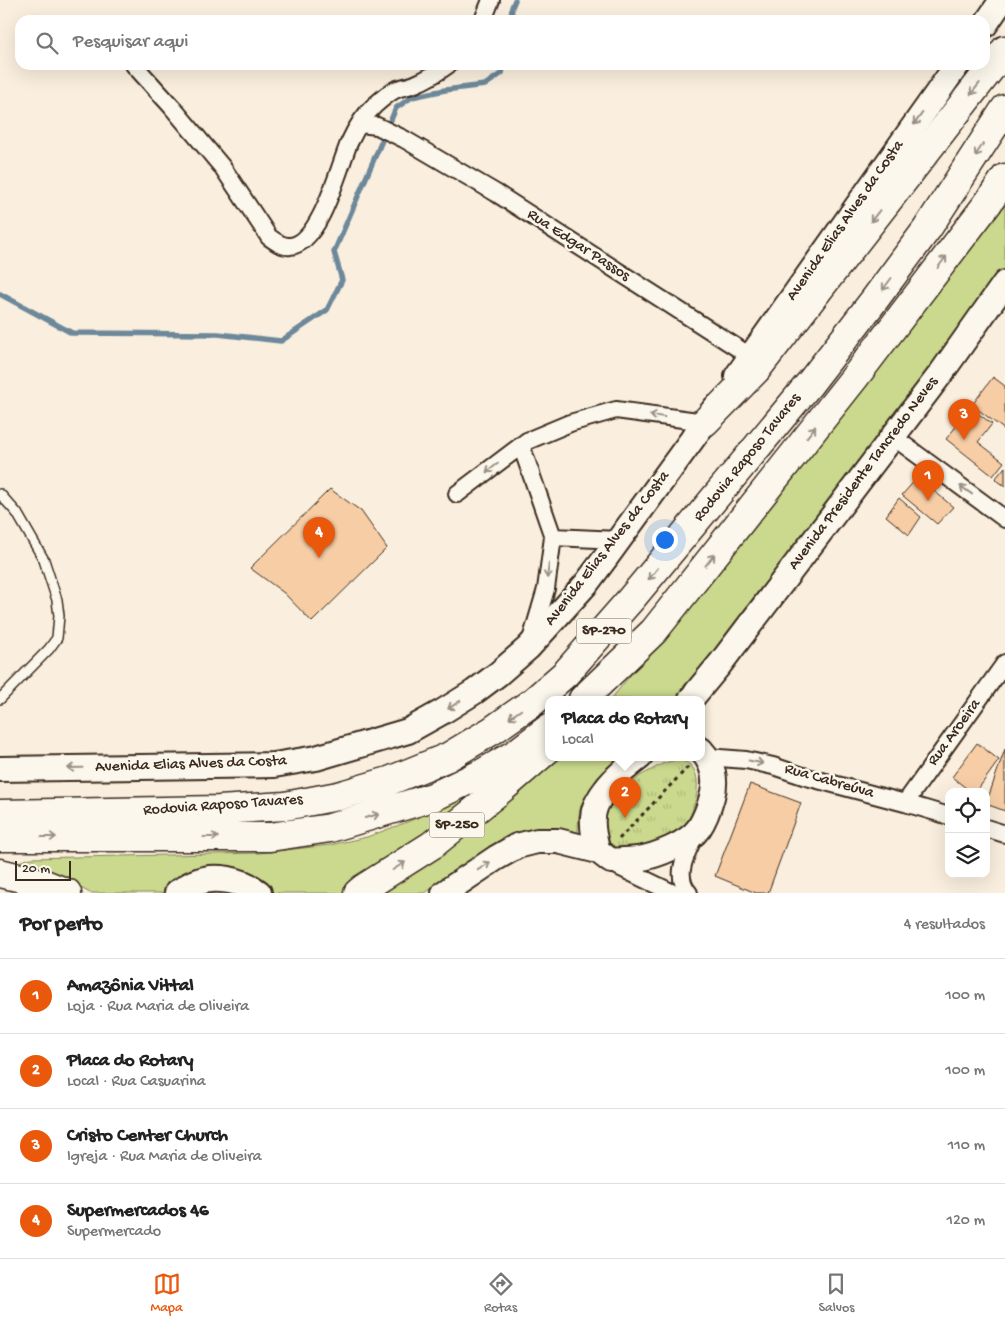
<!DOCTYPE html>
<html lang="pt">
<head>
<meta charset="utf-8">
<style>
	:root { --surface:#fff; --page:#f6f6f6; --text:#222; --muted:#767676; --line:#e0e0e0; --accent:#ea580c }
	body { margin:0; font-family:"Gochi Hand",sans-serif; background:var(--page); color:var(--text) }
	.controls { position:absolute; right:15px; bottom:15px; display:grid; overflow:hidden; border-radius:10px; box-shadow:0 5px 20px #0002 }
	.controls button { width:45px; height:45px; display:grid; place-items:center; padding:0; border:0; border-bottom:1px solid var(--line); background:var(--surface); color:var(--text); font:25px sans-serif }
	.scale { position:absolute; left:15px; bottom:12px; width:56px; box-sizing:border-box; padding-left:5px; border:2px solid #3b2a1e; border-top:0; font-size:14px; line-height:18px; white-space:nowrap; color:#3b2a1e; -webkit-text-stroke:4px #fbf7ec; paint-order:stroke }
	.you { position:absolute; left:664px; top:539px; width:18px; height:18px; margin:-12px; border:4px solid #fff; border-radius:50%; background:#1a73e8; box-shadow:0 0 0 8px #1a73e833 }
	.badge { display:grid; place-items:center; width:32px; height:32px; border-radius:50%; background:var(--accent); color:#fff; font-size:16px; font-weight:700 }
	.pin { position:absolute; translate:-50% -41px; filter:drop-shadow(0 1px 2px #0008) }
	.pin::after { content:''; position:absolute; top:26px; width:18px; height:15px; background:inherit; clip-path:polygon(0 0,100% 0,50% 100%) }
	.popup { position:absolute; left:545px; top:696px; width:160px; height:65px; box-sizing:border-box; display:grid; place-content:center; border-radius:10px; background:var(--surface); filter:drop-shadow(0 1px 4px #0005); font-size:16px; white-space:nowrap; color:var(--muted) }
	.popup b { font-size:19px; color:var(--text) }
	.popup::after { content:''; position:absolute; left:50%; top:100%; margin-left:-10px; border:10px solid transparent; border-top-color:var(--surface) }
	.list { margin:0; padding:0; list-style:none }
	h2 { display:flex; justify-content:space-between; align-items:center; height:65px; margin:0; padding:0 20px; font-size:21px }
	h2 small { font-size:16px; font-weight:400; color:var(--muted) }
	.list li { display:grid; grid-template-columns:32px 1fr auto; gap:15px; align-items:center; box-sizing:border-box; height:75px; padding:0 20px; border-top:1px solid var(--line) }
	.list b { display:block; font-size:19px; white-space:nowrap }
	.list p { margin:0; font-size:16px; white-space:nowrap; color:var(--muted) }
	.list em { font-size:16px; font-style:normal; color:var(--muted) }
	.icon { flex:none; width:28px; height:28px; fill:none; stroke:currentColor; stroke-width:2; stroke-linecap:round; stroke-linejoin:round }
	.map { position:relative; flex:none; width:1005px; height:893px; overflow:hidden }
	.search { position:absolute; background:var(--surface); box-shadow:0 5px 20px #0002; left:15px; right:15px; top:15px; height:55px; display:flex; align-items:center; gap:12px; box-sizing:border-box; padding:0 18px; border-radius:15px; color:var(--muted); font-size:19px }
	.sheet { height:365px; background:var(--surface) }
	nav { display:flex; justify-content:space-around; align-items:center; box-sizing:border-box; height:70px; border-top:1px solid var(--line); background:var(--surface); font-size:14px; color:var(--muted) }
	nav a { display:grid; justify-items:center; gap:2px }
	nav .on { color:var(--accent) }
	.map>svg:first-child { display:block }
</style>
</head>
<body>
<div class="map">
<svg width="1005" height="893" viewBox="0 0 1005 893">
	<defs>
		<pattern id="park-tufts" width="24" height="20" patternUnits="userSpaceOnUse" patternTransform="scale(1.25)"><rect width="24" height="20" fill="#cad98d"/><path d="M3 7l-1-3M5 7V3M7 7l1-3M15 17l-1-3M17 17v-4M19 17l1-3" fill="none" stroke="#aeba79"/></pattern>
	</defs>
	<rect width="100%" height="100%" fill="#faefde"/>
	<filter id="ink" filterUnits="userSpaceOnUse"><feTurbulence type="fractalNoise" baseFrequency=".02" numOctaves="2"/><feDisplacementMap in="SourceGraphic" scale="10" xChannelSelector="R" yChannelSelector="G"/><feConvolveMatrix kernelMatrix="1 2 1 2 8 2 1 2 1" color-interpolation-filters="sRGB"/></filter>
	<g filter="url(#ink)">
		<!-- grass -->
		<path fill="#cad98d" stroke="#828256" d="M1005,205V273L682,699H611L873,377Z
			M556,757H630C616,768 594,781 585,797C578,808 578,823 578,836L563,831L549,828L529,829L511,835L425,893H374Z
			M476,794L448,820L354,882L341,893H273L271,889L253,877L173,884L164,893H90L72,883L15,863L31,858L259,853L330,845L367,837L402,824Z"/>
		<!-- park -->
		<path fill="url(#park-tufts)" stroke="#828256" d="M675,760C712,760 695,816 680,833C676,837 668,842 664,844C656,848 627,849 617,850L606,842L602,816L610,803L640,776L662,764Z"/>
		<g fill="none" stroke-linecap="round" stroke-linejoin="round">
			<!-- stream -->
			<path stroke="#6d889a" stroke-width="5.5" d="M511,20L512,7L515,0
				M0,294L72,333L218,334L281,341L327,310L342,280L334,252L396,108L412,97L445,90L485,85L502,73L504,65"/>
		</g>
		<!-- building -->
		<path fill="#f6cda5" stroke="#3b2a1e" d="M993,377L1005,386V430L972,405Z
			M971,408L992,424L978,442L1004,462L993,476L946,439Z
			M1005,467V486L995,479Z
			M918,477L953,507L937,524L902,495Z
			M330,489L361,511L387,548L312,622L284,593L250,568Z
			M899,498L921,517L909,535L886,516Z
			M977,743L999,760L976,792H971L952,777Z
			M1005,749V811L986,804Z
			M750,784L801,803L768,893H756L715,876Z"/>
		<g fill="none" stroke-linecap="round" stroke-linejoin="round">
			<defs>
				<path id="lane" d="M0,494L17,513L44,560L57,600L59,616L57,638L49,649L0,699"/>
				<path id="street" d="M483,20L491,0
					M134,65L172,107L223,168L269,237C276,242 282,247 290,246C320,244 339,167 349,143C355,130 364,115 375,105C380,101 387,94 393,91C399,87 408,87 415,84C427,79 437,73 448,65
					M360,124L377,126L404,139L496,193L750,356
					M892,436L1005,519
					M521,445L553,537
					M457,494L527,441L570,423L616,410L705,422
					M531,640L546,589L553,537L619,540
					M707,757L746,760L773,766L803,776L905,803L949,816
					M905,803L1005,663
					M986,828L1005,834
					M611,861L619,867L673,893
					M689,893C673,875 687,853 695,835"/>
				<path id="secondary" d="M985,25L1002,0
					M737,376L957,65
					M691,699L720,664L942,372L1005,283
					M0,769L274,765L316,758L408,731L442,712L474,692L498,674L528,648L586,584L607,556L715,408
					M598,851C594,838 590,818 596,805C605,786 624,769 640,757
					M444,893L496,858L517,846L537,841H558L598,851L611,861C620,860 629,860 638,859C656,856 688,844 699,828C705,819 709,808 712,797C717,780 713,763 701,750"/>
				<path id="primary" d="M178,893C184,890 189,885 195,883C214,874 242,880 258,893"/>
				<path id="highway" d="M705,422L756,370L1005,50
					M583,699L654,631L855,377L988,203L1005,178
					M0,814L219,810L285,806L338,796L389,781L448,757L493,730L534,701L566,673L631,599L810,383L875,299L927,229L1005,109
					M0,837H270L330,828L433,797L481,774L515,754L549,728
					M0,873L42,883L67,893
					M358,893L364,888L432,845L504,787L548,749"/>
			</defs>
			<!-- lane casing -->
			<use href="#lane" stroke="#3b2a1e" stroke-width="12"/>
			<!-- street casing -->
			<use href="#street" stroke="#3b2a1e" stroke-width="20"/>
			<!-- secondary casing -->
			<use href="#secondary" stroke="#3b2a1e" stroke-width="28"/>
			<!-- primary casing -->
			<use href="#primary" stroke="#3b2a1e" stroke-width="30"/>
			<!-- highway casing -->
			<use href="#highway" stroke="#3b2a1e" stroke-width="31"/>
			<!-- path -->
			<path stroke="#3b2a1e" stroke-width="3" stroke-dasharray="4 4" stroke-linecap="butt" d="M619,839L689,766"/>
			<!-- lane -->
			<use href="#lane" stroke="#fbf7ec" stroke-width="9"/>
			<!-- street -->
			<use href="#street" stroke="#fbf7ec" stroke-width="16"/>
			<!-- secondary -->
			<use href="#secondary" stroke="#fbf7ec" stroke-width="24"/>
			<!-- primary -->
			<use href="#primary" stroke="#fbf7ec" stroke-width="26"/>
			<!-- highway -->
			<use href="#highway" stroke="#fbf7ec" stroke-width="28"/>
		</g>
		<!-- one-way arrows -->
		<defs><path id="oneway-shaft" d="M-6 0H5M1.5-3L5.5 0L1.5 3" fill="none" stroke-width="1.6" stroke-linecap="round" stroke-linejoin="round" transform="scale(1.25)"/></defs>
		<g stroke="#9b9085">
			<use href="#oneway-shaft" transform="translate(975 89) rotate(128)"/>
			<use href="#oneway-shaft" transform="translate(918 119) rotate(126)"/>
			<use href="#oneway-shaft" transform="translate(979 150) rotate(123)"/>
			<use href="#oneway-shaft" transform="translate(875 216) rotate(128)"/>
			<use href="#oneway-shaft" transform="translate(942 262) rotate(-53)"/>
			<use href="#oneway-shaft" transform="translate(887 284) rotate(127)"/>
			<use href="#oneway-shaft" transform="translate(657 416) rotate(-172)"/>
			<use href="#oneway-shaft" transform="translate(811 432) rotate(-52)"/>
			<use href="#oneway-shaft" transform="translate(492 468) rotate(143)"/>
			<use href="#oneway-shaft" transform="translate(966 490) rotate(-144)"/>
			<use href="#oneway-shaft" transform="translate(710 560) rotate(-52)"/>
			<use href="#oneway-shaft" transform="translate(548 571) rotate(97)"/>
			<use href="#oneway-shaft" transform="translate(653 574) rotate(129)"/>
			<use href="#oneway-shaft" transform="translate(454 705) rotate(147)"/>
			<use href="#oneway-shaft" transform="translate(515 714) rotate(145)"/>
			<use href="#oneway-shaft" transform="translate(756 762) rotate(12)"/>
			<use href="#oneway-shaft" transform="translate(75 768) rotate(179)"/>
			<use href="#oneway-shaft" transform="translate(372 816) rotate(-16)"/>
			<use href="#oneway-shaft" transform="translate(49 837)"/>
			<use href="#oneway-shaft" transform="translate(211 837)"/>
			<use href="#oneway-shaft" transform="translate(399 866) rotate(-32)"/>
			<use href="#oneway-shaft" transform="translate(484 866) rotate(-33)"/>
		</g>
	</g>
	<g text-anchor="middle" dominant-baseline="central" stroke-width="5" stroke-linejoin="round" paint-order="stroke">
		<!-- shield labels -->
		<g fill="#fbf7ec" stroke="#75685c" stroke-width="1">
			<rect x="576.5" y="618.5" width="55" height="25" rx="4"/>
			<rect x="429.5" y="812.5" width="55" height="25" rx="4"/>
		</g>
		<g font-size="15" font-weight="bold" fill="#3b2a1e">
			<text x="604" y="631">SP-270</text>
			<text x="457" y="825">SP-250</text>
		</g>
		<!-- street labels -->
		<g font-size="16" fill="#3b2a1e" stroke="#fbf7ec">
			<text transform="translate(846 221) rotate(-55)">Avenida Elias Alves da Costa</text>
			<text transform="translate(578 246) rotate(33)">Rua Edgar Passos</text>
			<text transform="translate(748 458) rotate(-51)">Rodovia Raposo Tavares</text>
			<text transform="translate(864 474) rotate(-53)">Avenida Presidente Tancredo Neves</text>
			<text transform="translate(608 549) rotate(-52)">Avenida Elias Alves da Costa</text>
			<text transform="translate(955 733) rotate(-54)">Rua Aroeira</text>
			<text transform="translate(191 765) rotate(-2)">Avenida Elias Alves da Costa</text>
			<text transform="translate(829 782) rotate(16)">Rua Cabreúva</text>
			<text transform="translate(223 806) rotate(-4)">Rodovia Raposo Tavares</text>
		</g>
	</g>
</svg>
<div class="controls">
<button><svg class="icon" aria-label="locate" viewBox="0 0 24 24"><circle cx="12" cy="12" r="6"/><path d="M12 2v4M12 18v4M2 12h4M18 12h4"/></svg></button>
<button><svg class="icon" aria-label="layers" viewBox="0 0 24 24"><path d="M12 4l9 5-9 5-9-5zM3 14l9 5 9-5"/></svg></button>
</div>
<div class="scale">20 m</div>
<div class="you"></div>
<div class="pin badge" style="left:928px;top:501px">1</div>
<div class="pin badge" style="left:625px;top:818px">2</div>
<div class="popup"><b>Placa do Rotary</b>Local</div>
<div class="pin badge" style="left:964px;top:440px">3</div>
<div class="pin badge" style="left:319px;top:558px">4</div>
<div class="search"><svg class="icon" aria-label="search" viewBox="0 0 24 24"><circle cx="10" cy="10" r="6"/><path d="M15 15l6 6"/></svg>Pesquisar aqui</div>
</div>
<section class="sheet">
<h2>Por perto<small>4 resultados</small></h2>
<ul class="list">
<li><span class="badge">1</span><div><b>Amazônia Vittal</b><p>Loja · Rua Maria de Oliveira</p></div><em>100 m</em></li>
<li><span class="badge">2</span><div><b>Placa do Rotary</b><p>Local · Rua Casuarina</p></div><em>100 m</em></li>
<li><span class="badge">3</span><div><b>Cristo Center Church</b><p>Igreja · Rua Maria de Oliveira</p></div><em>110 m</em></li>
<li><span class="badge">4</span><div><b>Supermercados 46</b><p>Supermercado</p></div><em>120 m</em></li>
</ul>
</section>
<nav>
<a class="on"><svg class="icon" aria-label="map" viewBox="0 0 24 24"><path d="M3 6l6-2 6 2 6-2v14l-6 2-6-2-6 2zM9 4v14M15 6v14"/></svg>Mapa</a>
<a><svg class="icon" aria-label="directions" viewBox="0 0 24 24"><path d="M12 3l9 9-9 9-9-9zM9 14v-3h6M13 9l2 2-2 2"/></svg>Rotas</a>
<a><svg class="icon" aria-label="saved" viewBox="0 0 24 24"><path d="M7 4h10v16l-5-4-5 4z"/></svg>Salvos</a>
</nav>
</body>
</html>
